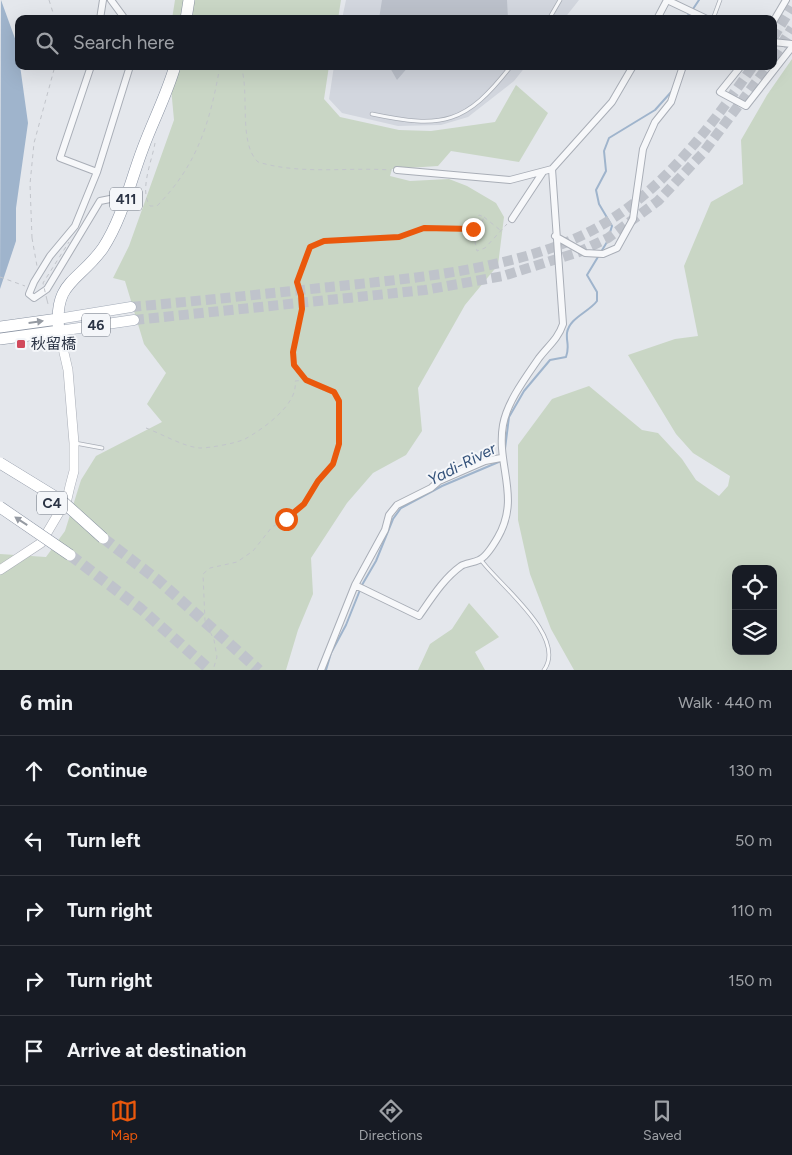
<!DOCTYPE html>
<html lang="en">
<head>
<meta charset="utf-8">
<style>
	:root { --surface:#171b24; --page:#242831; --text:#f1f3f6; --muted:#9ea1a6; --line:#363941; --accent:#ea580c }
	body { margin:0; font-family:Figtree,"Noto Sans JP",sans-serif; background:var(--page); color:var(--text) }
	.controls { position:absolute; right:15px; bottom:15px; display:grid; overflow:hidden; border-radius:10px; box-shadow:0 5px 20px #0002 }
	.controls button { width:45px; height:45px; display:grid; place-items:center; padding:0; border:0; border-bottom:1px solid var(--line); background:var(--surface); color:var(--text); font:25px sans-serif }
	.stop { position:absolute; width:15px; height:15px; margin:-11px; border:4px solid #ea580c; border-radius:50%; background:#fff }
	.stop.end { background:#ea580c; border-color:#fff; box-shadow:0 1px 5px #0008 }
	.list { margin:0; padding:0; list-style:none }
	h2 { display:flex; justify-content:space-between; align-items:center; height:65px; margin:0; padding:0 20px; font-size:21px }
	h2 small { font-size:16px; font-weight:400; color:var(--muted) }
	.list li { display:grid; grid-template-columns:32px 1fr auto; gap:15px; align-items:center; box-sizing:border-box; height:70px; padding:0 20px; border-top:1px solid var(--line) }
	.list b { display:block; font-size:19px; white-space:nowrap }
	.list em { font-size:16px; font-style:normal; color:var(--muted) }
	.icon { flex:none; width:28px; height:28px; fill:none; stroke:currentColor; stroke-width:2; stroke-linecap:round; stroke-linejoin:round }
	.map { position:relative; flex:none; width:792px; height:670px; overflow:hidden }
	.search { position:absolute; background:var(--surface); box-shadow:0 5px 20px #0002; left:15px; right:15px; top:15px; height:55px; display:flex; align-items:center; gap:12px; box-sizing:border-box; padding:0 18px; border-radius:10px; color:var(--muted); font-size:19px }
	.sheet { height:415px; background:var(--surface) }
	nav { display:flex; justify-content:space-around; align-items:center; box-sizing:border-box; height:70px; border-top:1px solid var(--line); background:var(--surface); font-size:14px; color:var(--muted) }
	nav a { display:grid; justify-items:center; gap:2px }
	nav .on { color:var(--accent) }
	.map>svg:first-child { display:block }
</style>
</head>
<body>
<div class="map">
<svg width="792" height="670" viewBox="0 0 792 670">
	<rect width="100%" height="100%" fill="#e4e7ec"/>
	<!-- built -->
	<path fill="#d2d6de" d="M346,0H579L564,19H342Z
		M334,66H526L514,81L468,117L441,125L398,126L342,113L329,99Z"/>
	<!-- green -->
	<path fill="#c9d6c5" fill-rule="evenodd" d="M175,0H341L338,19H172Z
		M792,59V670H574L551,629L530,574L518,520V445L552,399L589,386L642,430L658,433L682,459L696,480L719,496L728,486L730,476L693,453L676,434L628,355L675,339L698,336L684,266L711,202L743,184L741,140L767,95ZM736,569H773V651H736Z
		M169,66H329L324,99L340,117L399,130L431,131L495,122L516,85L548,113L519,162L451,151L438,166L392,169L390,176L410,181L449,179L467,186L496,203L504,217L498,265L465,305L418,388L422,431L406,455L373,473L347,503L311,558L313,594L298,630L286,670H0V554L46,557L65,531L81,480L96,456L162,422L147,404L166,373L144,344L125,281L113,278L129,246L174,120Z
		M469,603L499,637L475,652L485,670H418L430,644L452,629Z"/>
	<!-- water -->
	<path fill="#9fb4cc" d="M1,0L17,44L28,123L16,208V241L0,289Z"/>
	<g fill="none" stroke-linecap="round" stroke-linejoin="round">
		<!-- stream -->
		<path stroke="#9fb4cc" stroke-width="2" d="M693,9L699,0
			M685,19L690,13
			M505,449L509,417L524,391L550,360L566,357C570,346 566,342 567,333C569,318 589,312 597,301V292L587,275L607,242L612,226L599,204L596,190L606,171L604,151L609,138L655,110L672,91
			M362,585L376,561L393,519L401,508L442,486L501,461
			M326,670L331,653L346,625L360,590"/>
	</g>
	<!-- building -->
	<path fill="#bbc0ca" d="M382,0H507L508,19H379Z
		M389,66H409L397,80Z"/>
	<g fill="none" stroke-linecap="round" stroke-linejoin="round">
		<!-- primary-tunnel -->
		<path stroke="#bfc3cb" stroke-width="10" stroke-dasharray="10 5" stroke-linecap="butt" d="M773,38L792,7
			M773,58L792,28
			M131,307C198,301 264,294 330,287C416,278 525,269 600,226C665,189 711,126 753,66
			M134,320L425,290L503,276L579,252L608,238L658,201L703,153L768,66"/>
		<!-- highway-tunnel -->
		<path stroke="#bfc3cb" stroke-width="11" stroke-dasharray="11 5.5" stroke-linecap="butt" d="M103,538L159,581L259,670
			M70,555L141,609L210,670"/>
		<defs>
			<path id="lane" d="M549,19L560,0
				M713,19L720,0
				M372,114C443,129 466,124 511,66
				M75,443L102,448
				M481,560C498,584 568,637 544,670"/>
			<path id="street" d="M111,0L125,19
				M667,0L707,19
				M100,19L103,0
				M657,19L667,0
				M773,22L786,0
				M773,42L792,44
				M91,66L60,158L97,172
				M741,66L720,92L746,106L792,47
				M397,170L510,180L552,169L612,102L633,66
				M125,202L110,199L100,201L47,289L34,298L29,294L34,282L50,256L75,226L97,172L130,66
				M512,219L543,172
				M555,236L585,253L603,254L617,248L633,219L643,149L655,122L671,102L683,66
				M355,585L419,616C431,599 443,579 461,566C466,563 473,563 479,560C486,557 494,544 498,537C521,497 496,465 503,425C507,402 526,377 539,358C548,346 558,339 563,324L552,169
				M321,670L355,585L385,530L389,515L397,505L431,488L439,481L485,461L501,458"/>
			<path id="secondary" d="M0,570L41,543L67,499L70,486L74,471V443L68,370L59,331"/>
			<path id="primary" d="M58,319L131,307
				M59,331L134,320"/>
			<path id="highway" d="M186,19L189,0
				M0,327L58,319
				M0,339L59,331C53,281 79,282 103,248C123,217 130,182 143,148C153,121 167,94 175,66"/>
		</defs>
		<!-- lane casing -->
		<use href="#lane" stroke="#a9aeb7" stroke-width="4.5"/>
		<!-- street casing -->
		<use href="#street" stroke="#a9aeb7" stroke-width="8"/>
		<!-- secondary casing -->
		<use href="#secondary" stroke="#a9aeb7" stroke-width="10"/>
		<!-- primary casing -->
		<use href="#primary" stroke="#a3abb8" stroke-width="11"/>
		<!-- highway casing -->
		<use href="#highway" stroke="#8b94a3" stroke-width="12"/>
		<!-- path -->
		<path stroke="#c2c5cb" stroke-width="1" stroke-dasharray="4 4" stroke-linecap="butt" d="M49,0L55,19
			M241,66C250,94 238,143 258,162C301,175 347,167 391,170
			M155,143C152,161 139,190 150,206H157C198,164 210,122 220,66
			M484,217L500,230
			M32,238L30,184L34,143L55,66
			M32,238L37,266
			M0,277L25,286
			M47,300L48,304
			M305,379L294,365L293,352L302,309L301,295L297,282L310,247L324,241L399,237L424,228L473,229L479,215L484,217L475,242L477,251L485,248L507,224
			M146,428C162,434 184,447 200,448C210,448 237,443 245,439C263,429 299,404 295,381L306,380L326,386L334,392L339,401V444L333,464L318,481L304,504L286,519L272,527L253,551L237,562L210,568L203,574L205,621L214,640L217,657L213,670"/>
		<!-- lane -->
		<use href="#lane" stroke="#f7f8fa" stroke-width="3"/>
		<!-- street -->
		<use href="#street" stroke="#f7f8fa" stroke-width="6"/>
		<!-- secondary -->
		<use href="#secondary" stroke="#fff" stroke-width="9"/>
		<!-- primary -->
		<use href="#primary" stroke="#fff" stroke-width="10"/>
		<!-- highway -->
		<use href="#highway" stroke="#fff" stroke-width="11"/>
		<defs>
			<path id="highway-bridge" d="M0,463L62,501L103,538
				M0,507L70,555"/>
		</defs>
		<!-- highway-bridge casing -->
		<use href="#highway-bridge" stroke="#8b94a3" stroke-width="12" stroke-linecap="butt"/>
		<!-- path-bridge -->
		<path stroke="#c2c5cb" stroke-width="1" stroke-dasharray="4 4" stroke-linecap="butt" d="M47,300L43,283L69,242"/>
		<!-- highway-bridge -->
		<use href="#highway-bridge" stroke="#fff" stroke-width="11"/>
	</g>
	<!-- one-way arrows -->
	<defs><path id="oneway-solid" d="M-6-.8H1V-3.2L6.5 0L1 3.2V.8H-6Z" transform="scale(1.25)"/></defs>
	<g fill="#959aa2">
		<use href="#oneway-solid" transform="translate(36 322) rotate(-8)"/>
		<use href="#oneway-solid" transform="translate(21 521) rotate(-147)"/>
	</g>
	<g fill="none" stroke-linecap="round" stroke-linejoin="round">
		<!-- route -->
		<path stroke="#ea580c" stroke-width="6" d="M286,519L304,504L318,481L333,464L339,444V401L334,392L306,380L294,365L293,352L302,309L301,295L297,282L310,247L324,241L399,237L424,228L473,229"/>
	</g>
	<!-- markers -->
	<rect fill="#d1495b" stroke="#f4f6f9" stroke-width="2" x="16" y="339" width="10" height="10" rx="2.5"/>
	<g text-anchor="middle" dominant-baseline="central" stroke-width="4" stroke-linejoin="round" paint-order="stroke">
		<!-- shield labels -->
		<g fill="#f4f6f9" stroke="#676e7b" stroke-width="1">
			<rect x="110" y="187.5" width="32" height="23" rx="4"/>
			<rect x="82" y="313.5" width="28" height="23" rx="4"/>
			<rect x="37" y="491.5" width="30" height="23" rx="4"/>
		</g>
		<g font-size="14" font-weight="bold" fill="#2b3445">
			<text x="126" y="199">411</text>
			<text x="96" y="325">46</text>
			<text x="52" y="503">C4</text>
		</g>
		<!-- poi labels -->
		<g font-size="15" fill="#2b3445" stroke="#f4f6f9" text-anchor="start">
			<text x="31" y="344">秋留橋</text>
		</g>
		<!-- water labels -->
		<g font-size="16" font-style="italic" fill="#34527a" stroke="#f4f6f9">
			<text transform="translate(462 464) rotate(-27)">Yadi-River</text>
		</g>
	</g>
</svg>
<div class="controls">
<button><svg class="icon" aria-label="locate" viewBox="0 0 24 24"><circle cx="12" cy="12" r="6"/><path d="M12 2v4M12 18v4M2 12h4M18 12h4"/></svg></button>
<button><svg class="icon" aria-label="layers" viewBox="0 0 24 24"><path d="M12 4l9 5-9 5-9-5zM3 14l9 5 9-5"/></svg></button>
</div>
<div class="stop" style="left:286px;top:519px"></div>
<div class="stop end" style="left:473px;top:229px"></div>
<div class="search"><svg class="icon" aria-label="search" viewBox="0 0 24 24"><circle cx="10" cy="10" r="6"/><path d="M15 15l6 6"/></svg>Search here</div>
</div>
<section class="sheet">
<h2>6 min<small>Walk · 440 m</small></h2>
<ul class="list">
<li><svg class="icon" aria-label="ahead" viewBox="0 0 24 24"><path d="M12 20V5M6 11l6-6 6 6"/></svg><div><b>Continue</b></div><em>130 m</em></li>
<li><svg class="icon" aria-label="left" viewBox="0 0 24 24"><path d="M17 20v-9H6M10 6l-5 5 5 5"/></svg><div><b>Turn left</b></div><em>50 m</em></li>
<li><svg class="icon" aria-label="right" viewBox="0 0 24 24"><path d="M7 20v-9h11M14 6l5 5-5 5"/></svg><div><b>Turn right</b></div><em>110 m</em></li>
<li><svg class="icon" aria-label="right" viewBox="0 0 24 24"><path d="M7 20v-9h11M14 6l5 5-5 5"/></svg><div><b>Turn right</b></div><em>150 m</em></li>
<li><svg class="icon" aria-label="arrive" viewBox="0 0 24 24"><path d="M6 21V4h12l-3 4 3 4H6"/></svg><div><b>Arrive at destination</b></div></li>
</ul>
</section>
<nav>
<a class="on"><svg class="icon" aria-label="map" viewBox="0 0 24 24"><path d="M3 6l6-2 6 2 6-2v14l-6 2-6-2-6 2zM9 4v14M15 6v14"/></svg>Map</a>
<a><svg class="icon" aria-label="directions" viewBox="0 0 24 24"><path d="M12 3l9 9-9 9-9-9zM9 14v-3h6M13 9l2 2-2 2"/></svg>Directions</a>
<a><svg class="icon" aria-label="saved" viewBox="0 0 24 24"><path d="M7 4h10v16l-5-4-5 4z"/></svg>Saved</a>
</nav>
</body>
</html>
